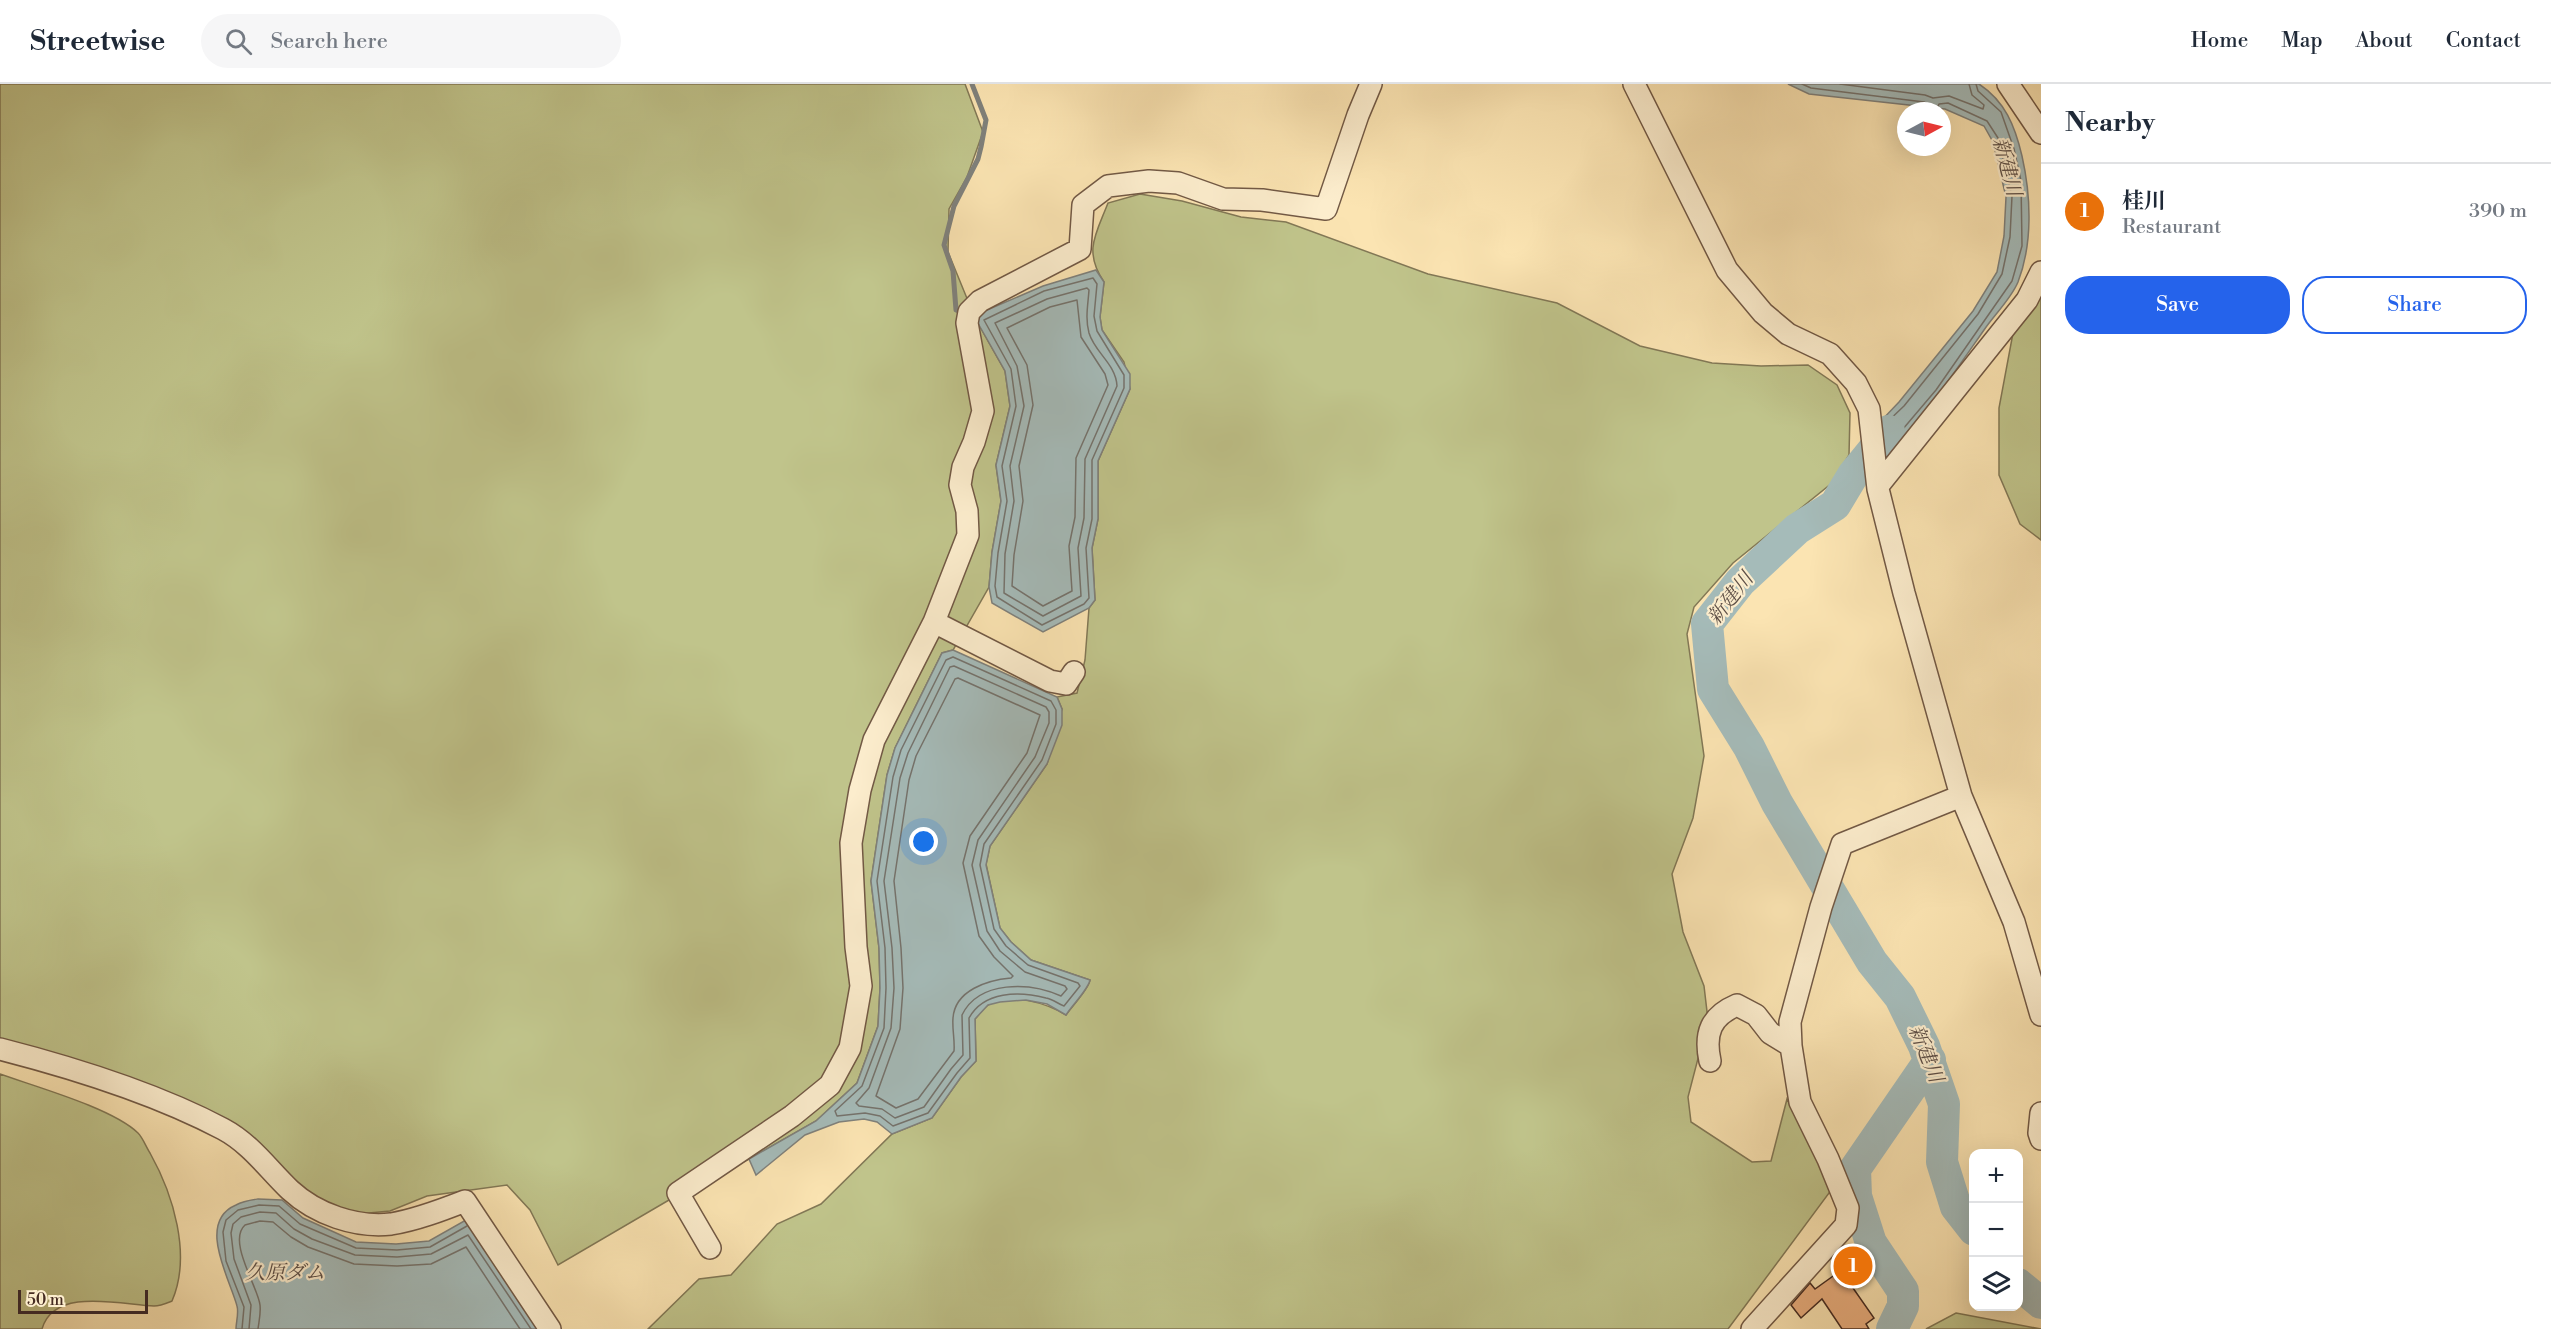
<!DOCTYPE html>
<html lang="en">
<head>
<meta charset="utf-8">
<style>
	:root { --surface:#fff; --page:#f6f6f7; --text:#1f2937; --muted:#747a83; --line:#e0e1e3; --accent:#2563eb }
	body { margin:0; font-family:"Libre Bodoni","Noto Serif JP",serif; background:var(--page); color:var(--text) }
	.controls { position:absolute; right:18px; bottom:18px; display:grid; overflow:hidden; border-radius:12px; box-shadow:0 6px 24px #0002 }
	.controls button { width:54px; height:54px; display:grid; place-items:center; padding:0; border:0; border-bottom:2px solid var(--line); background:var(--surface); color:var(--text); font:30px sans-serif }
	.compass { position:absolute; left:1897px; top:18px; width:54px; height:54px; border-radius:50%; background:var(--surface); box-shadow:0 6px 24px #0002; rotate:83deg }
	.scale { position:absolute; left:18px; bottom:15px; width:130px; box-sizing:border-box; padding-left:6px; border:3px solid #452b21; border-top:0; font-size:16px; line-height:21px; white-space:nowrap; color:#452b21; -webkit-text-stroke:4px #fcedcd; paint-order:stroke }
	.you { position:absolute; left:924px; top:758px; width:21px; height:21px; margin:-15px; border:4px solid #fff; border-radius:50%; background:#1a73e8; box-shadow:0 0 0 9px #1a73e833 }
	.badge { display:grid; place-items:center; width:39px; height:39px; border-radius:50%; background:var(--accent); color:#fff; font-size:20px; font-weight:700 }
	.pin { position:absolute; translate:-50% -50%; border:3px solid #fff; box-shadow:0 2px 6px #0006 }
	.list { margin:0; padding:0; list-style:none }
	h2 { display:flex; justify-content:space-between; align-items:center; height:78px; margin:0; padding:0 24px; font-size:26px }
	h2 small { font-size:20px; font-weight:400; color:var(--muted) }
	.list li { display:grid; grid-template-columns:39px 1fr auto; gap:18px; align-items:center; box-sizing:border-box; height:96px; padding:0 24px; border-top:2px solid var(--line) }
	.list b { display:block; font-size:22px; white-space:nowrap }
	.list p { margin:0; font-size:20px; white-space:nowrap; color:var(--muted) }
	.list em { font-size:20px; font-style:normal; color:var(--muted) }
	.actions { display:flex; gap:12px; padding:18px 24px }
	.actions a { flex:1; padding:14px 0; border:2px solid var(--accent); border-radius:24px; text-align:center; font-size:21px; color:var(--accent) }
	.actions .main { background:var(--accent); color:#fff }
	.icon { flex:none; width:33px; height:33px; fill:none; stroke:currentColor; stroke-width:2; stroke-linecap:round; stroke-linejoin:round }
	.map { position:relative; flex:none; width:2041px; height:1245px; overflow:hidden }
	header { display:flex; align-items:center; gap:36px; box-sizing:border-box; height:84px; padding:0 30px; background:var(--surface); border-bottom:2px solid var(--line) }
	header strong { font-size:28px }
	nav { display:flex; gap:33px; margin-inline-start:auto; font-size:21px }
	.search { width:420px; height:54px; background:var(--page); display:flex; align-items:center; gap:15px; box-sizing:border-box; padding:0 21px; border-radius:33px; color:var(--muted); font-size:22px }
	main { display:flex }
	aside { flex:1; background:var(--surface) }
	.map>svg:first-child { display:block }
</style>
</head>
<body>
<header>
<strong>Streetwise</strong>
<div class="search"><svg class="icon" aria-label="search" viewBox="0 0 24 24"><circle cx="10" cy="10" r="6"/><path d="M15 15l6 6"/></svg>Search here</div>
<nav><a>Home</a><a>Map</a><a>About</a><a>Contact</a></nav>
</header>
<main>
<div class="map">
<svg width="2041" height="1245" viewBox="0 0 2041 1245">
	<rect width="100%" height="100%" fill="#fbe4b2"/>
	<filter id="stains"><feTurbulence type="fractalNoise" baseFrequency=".00333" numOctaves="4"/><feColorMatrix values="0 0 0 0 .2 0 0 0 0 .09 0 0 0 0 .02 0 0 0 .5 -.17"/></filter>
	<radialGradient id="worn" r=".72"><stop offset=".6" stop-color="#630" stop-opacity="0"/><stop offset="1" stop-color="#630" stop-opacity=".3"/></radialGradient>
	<!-- green -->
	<path fill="#c0c48b" stroke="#827856" stroke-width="1.5" d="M0,0H965L983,48L967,93L949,125L948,168L975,234L1005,287L1010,322L996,381L1001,417L992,468L989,503L953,566L942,569L895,664L887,691L871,797L879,864L880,904L878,942L857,999L816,1037L749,1075L669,1116L558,1181L530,1126L507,1101L427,1112L390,1127L358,1130L311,1115L250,1052L0,959Z
		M1140,110L1182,117L1241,133L1286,138L1428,190L1557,219L1640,262L1712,279L1761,282L1808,281L1837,301L1850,329L1849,371L1832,399L1733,479L1694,523L1687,550L1704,672L1693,734L1672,790L1683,848L1704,902L1708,936L1688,1013L1691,1038L1752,1078L1771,1077L1787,1015L1832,1105L1728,1245H648L699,1195L731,1191L777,1140L821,1120L892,1050L932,1034L961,993L976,977L975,935C979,931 983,924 988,921C1011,908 1046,919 1066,931C1072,922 1089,905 1090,896L1031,876L1011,858L1000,844L986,780L990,762L1047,680L1062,625L1057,613L1077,609L1085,576L1089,524L1095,516L1092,464L1098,435V377L1130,305L1124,278L1102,246L1100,233L1104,198C1083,167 1096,150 1108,119Z
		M2041,201V456L2020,440L1999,391V324L2013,249Z
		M0,990C36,1003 112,1024 138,1049C143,1054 146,1063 150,1069C173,1110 192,1171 172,1217C167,1219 160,1222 154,1222C123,1221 54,1202 42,1245H0Z
		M1956,1229L2041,1245H1926Z"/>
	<!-- water -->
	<path fill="#a5bbb9" stroke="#7f817c" stroke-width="1.5" d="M1788,0H1979C2005,17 2015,42 2022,72C2031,112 2033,159 2018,198C2011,215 1994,231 1984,246C1947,299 1912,352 1863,394L1860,359L1899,318L1973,227L1997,188L2004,152L2006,113L1993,58L1984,42L1945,25L1809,10Z
		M1096,186L1104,198L1100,233L1102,246L1130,290V305L1098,377V435L1092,464L1095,516L1089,524L1043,548L992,519L989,503L992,468L1001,417L996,381L1010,322L1005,287L975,234L980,229L1043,202Z
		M953,566L1057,613L1062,625V641L1047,680L990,762L986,781L1000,844L1011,858L1031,876L1090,896C1088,906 1072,921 1066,931L1047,920L1026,916L1000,918L988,921L975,935L976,977L961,993L932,1034L892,1050L877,1038L864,1035L839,1038L805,1051L756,1091L749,1075L816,1037L857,999L878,942L880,904L879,864L871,797L887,691L895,664L942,569Z
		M258,1115L282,1116L303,1134L356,1158L396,1160L429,1157L473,1132L547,1245H236C236,1238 239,1229 237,1222C230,1195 196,1138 236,1121C243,1117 251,1116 258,1115Z"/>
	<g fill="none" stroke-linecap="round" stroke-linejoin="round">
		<!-- shore -->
		<path stroke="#75736d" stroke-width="1.5" d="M1802,0L1811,4L1924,18L1929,21L1930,27
			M1840,0L1925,11L1933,14L1949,12L1983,25L1984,21L1972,11L1969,0
			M1093,194L1097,200L1094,232L1097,247L1124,291V304L1092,376V435L1086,464L1089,514L1084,520L1042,541L997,513L995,502L998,469L1007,417L1002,382L1016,322L1011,285L984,236L1044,207Z
			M1087,204L1089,206C1088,221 1085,234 1089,249C1095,269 1116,280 1117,302L1085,375L1084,434L1078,464L1081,512L1043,532L1004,509L1005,470L1014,417L1010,382L1024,322L1017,282L995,239L1047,215Z
			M1077,216L1081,253L1105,290L1108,301L1076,374L1075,433L1069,462L1072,507L1043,522L1012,502L1014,471L1023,417L1019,382L1033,321L1027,281L1007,244L1050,223Z
			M1883,342L1904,322L1978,230L2002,190L2010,153L2012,112L1998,54L1987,37L1948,19L1939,20L1936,27
			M1886,365L1936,306L2012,197L2022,162L2021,97L2014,65L2001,28L1978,7L1976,0
			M953,573L1051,617L1056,626V640L1042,676L984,760L980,781L994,845L1006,862L1028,881L1078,899L1080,902L1064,922C1058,920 1053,915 1046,914C1019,907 984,907 969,934L970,974L957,989L928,1029L893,1042L880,1032L865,1029L837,1032L835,1027L862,1002L884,944L886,904L885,864L877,797L893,693L901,666L946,576Z
			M954,582L1046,623L1049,628V639L1035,673L978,756L972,781L987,847L1000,867L1025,888L1065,902L1067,905L1061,912C1030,898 979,896 962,931L963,971L951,985L924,1023L895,1034L882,1025L859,1022L856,1019L869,1004L891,944L894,904L892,864L884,797L900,694L908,669L950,583Z
			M958,594L1040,631L1027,669L970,752L963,779L979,852L994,873L1013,892L1011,894C988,896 955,906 953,934C952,945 955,956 954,967L918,1015L896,1024L876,1012L900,945L903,904L901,864L894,797L909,696L916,672L955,595Z
			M242,1245L244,1223L226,1177L223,1148L226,1136L238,1126L259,1121L279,1122L300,1140L356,1164L397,1166L430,1163L467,1142
			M249,1245L251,1221L234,1175L231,1149L233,1140L241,1133L260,1128L276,1129L294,1145L312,1155L355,1171L397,1173L431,1170L468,1151L531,1245
			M258,1245C259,1237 261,1229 260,1221C258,1203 227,1157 245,1141L260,1137L273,1138L291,1153L308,1163L354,1180L397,1182L431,1180L466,1163L520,1245"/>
		<!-- stream -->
		<path stroke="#7f817c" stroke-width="5" d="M964,229L956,226L953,187L944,161L954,122L978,75L981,63L986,36L972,0"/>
		<!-- river -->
		<path stroke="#a5bbb9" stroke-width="32" d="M1889,347L1853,391L1835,421L1797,445L1740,498L1707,540L1713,605L1749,663L1777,719L1872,878L1900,913L1924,962L1944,1020L1942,1078L1956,1123L1974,1146
			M2018,1200L2041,1219
			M1892,1245L1903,1222V1207L1871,1159L1856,1112L1855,1085L1930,976"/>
	</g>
	<!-- building -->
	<path fill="#eaaf7f" stroke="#452b21" stroke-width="1.5" d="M1836,1190L1842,1198L1846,1194L1874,1234L1866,1240L1869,1245H1842L1822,1215L1801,1234L1791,1221L1810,1199L1815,1205Z"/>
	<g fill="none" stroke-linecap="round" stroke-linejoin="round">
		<defs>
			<path id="minor" d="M1634,0L1727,186L1763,229L1788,250L1830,270L1856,299L1869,325L1878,405L1904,509L1961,712L2014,838L2041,931
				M2008,0L2041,49
				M1878,402L2027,216L2041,188
				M934,538L1050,597L1066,600L1074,588
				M0,965C74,984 155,1009 223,1045C251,1060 268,1085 290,1106C316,1130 356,1144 391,1140C416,1136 442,1126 465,1117L550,1245
				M1710,977C1704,949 1711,932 1737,921L1756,931L1770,949L1791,962
				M2041,1029L2039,1049L2041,1055
				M710,1164L678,1109L792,1032L830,1001L850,964L861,902L856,863L851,759L860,706L874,656L934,538L968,451L967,427L960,401L963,383L974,358L983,327L967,239L969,228L980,217L1080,165L1083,121L1108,102L1149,97L1178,99L1223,115L1262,116L1326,125L1358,31L1371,0
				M1752,1245L1846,1141L1848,1124L1828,1075L1800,1018L1791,962L1790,938L1821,823L1842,760L1961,712"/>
		</defs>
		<!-- minor casing -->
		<use href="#minor" stroke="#725945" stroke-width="24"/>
		<!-- minor -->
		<use href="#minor" stroke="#fcedcd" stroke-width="21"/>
	</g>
	<g text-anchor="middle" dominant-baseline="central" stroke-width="4.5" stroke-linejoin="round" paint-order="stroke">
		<!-- water labels -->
		<g font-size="20" font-style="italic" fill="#5d4f47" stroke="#fcedcd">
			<text transform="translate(2006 83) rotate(75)">新建川</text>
			<text transform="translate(1731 515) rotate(-52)">新建川</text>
			<text transform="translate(1925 970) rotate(68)">新建川</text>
			<text x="285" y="1189">久原ダム</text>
		</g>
	</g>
	<rect width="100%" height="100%" filter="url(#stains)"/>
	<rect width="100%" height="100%" fill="url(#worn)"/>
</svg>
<div class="controls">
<button>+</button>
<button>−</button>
<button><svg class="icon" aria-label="layers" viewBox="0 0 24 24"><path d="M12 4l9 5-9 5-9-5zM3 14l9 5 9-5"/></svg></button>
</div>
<svg class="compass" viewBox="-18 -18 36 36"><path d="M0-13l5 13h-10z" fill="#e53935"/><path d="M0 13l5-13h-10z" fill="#747a83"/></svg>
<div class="scale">50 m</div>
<div class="you"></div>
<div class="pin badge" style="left:1853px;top:1182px;background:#e8710a">1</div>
</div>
<aside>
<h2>Nearby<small></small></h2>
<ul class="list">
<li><span class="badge" style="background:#e8710a">1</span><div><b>桂川</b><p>Restaurant</p></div><em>390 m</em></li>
</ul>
<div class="actions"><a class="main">Save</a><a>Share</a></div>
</aside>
</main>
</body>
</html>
